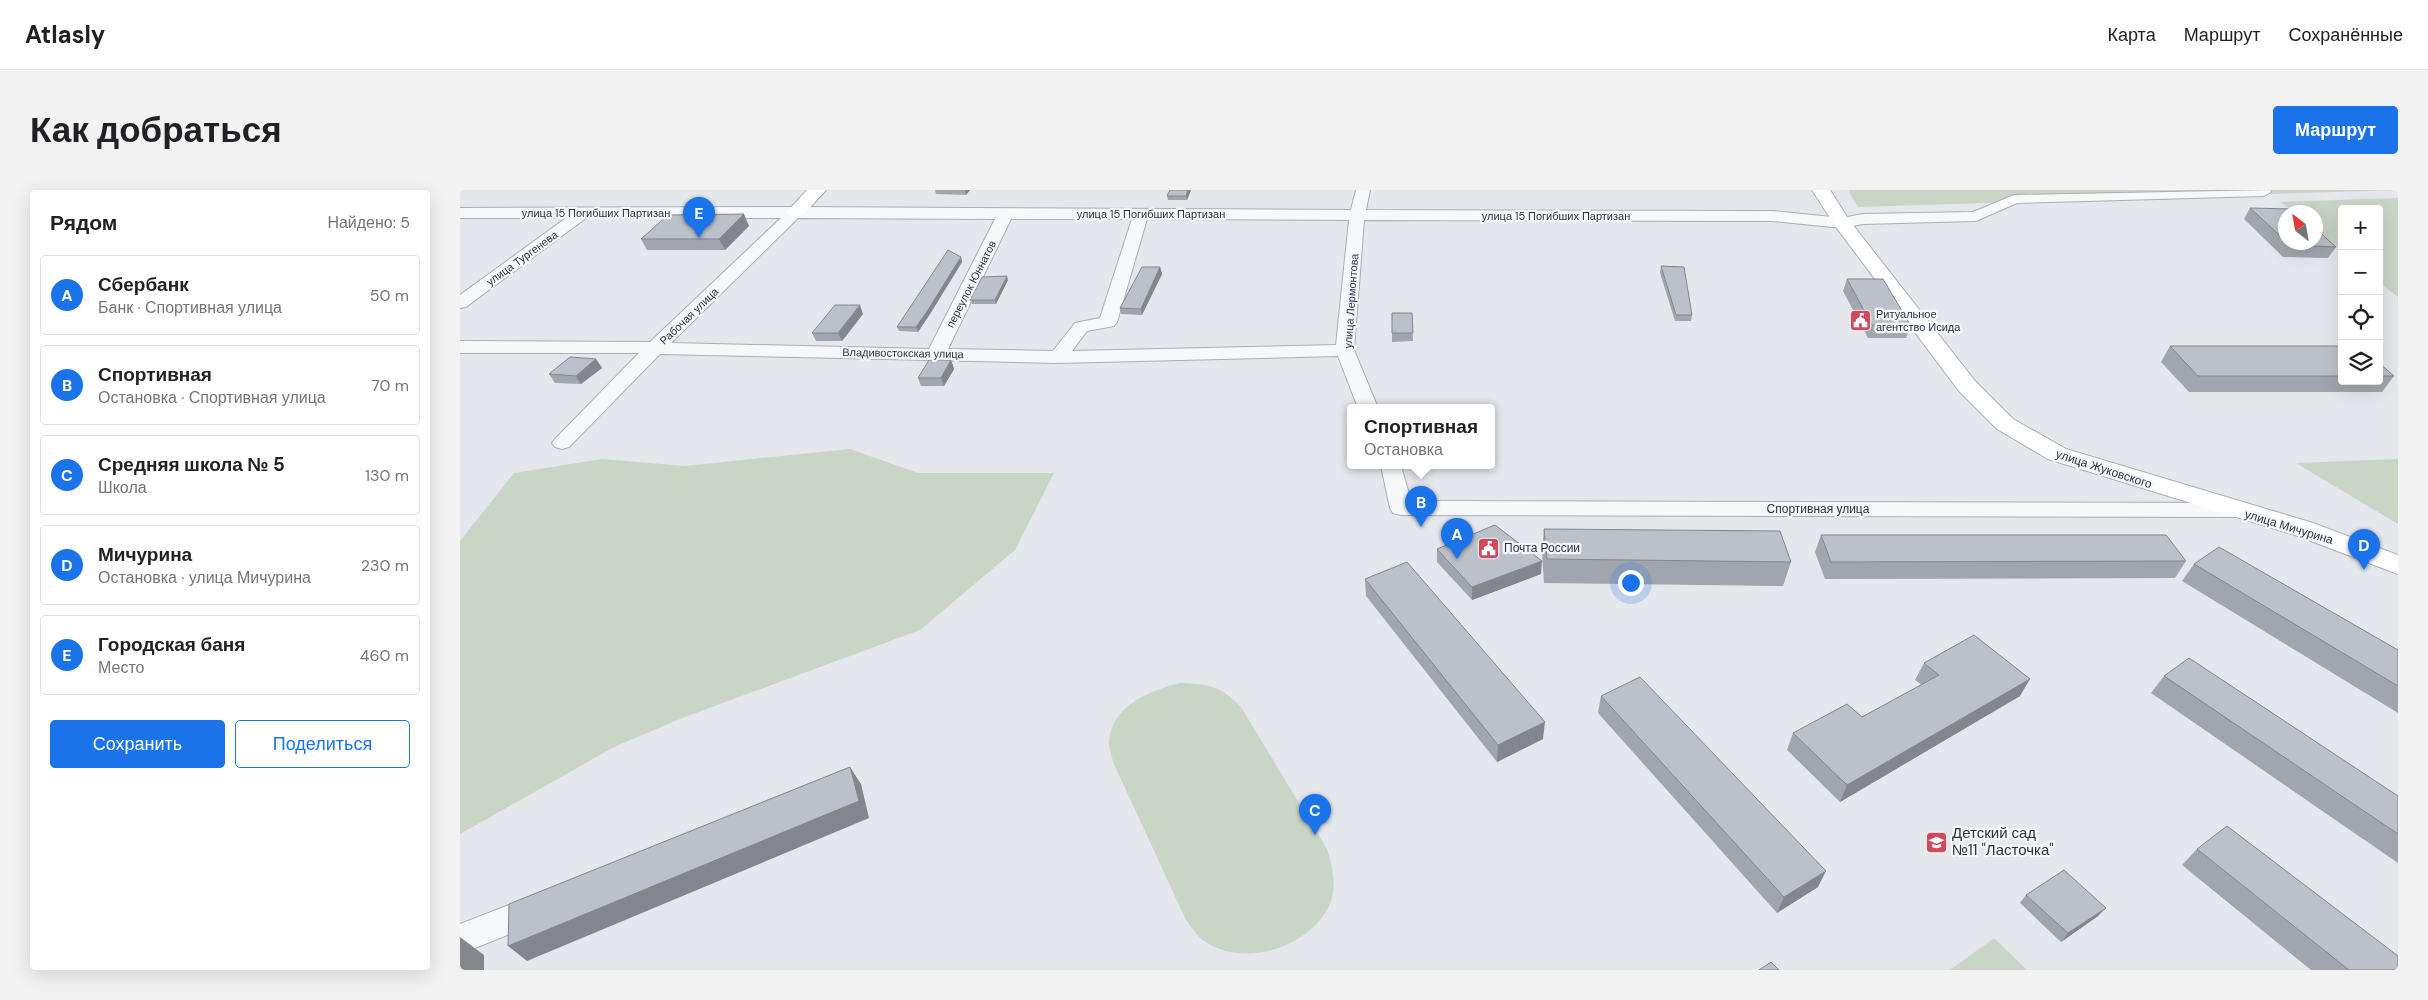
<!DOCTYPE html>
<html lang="ru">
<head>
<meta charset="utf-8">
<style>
	:root { --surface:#fff; --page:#f2f2f2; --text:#202124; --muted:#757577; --line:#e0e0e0; --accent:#1a73e8 }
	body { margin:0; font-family:"DM Sans",sans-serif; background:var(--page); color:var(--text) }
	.controls { position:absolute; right:15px; top:15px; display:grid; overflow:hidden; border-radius:5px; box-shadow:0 5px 20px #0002 }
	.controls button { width:45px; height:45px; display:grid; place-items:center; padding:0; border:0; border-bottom:1px solid var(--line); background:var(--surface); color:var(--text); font:25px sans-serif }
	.compass { position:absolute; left:1818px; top:15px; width:45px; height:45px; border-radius:50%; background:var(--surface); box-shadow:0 5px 20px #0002; rotate:329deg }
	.you { position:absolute; left:1170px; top:392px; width:18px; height:18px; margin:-12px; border:4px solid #fff; border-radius:50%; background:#1a73e8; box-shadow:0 0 0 8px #1a73e833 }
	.badge { display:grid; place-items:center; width:32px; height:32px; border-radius:50%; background:var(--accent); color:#fff; font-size:16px; font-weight:700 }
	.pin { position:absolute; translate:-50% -41px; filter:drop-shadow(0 1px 2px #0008) }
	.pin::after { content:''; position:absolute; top:26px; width:18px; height:15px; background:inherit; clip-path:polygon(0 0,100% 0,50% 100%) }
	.popup { position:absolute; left:887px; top:214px; width:148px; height:65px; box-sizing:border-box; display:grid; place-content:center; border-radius:5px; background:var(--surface); filter:drop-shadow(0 1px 4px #0005); font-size:16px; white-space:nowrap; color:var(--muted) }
	.popup b { font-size:19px; color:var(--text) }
	.popup::after { content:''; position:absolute; left:50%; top:100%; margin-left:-10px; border:10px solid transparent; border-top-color:var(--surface) }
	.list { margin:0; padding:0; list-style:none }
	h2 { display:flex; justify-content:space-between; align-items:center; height:65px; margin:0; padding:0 20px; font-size:21px }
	h2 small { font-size:16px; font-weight:400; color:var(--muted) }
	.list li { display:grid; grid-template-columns:32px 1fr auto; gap:15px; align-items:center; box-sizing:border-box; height:80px; margin:0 10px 10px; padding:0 10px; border:1px solid var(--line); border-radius:5px }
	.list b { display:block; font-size:19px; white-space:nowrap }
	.list p { margin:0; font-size:16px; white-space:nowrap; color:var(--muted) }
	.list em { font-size:16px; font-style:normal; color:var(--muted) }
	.actions { display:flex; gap:10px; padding:15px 20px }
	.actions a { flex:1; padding:11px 0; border:1px solid var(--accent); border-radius:5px; text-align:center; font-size:18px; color:var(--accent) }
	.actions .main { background:var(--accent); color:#fff }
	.icon { flex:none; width:28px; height:28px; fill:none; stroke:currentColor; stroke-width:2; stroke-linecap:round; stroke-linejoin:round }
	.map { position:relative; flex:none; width:1938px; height:780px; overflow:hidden; border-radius:5px }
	header { display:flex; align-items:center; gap:30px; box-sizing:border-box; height:70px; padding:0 25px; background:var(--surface); border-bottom:1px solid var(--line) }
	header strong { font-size:24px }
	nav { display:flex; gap:28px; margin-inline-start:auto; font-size:18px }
	.intro { display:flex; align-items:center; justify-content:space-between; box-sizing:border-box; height:120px; padding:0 30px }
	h1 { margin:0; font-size:35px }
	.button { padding:12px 22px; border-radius:5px; background:var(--accent); color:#fff; font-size:18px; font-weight:700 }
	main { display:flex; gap:30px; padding:0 30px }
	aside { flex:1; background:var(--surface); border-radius:5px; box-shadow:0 5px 20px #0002 }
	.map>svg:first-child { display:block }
</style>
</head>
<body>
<header>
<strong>Atlasly</strong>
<nav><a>Карта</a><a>Маршрут</a><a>Сохранённые</a></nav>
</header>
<div class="intro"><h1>Как добраться</h1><a class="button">Маршрут</a></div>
<main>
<aside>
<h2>Рядом<small>Найдено: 5</small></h2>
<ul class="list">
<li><span class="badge">A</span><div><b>Сбербанк</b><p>Банк · Спортивная улица</p></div><em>50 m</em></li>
<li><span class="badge">B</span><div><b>Спортивная</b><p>Остановка · Спортивная улица</p></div><em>70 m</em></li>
<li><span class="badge">C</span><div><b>Средняя школа № 5</b><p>Школа</p></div><em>130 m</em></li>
<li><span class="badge">D</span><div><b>Мичурина</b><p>Остановка · улица Мичурина</p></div><em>230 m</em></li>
<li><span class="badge">E</span><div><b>Городская баня</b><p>Место</p></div><em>460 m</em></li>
</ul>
<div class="actions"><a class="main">Сохранить</a><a>Поделиться</a></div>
</aside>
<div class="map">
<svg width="1938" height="780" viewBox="0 0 1938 780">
	<rect width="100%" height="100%" fill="#e4e7ec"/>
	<!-- green -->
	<path fill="#c9d6c5" d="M1388,0H1938L1398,17Z
		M1938,8V107L1919,92V19H1882V61L1856,40V22H1834L1821,12Z
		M390,259L458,283H594L555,360L460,440L225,527L156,556L0,644V351L54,283L142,269L225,276Z
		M1938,269V334L1836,273Z
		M720,493C749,494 761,496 781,517L867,659C872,676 877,693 871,711C854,757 782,780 743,750C736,745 731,736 726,730L653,572C652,566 649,559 649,553C650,516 691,500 720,493Z
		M1534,748L1567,780H1490Z"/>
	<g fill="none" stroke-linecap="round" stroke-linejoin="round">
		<defs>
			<path id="street" d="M896,0H910L906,20L1312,21L1382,28L1403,24L1513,22L1554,5L1810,0L1811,2L1804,6L1557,13L1516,31L1403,34L1382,38L1312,31L904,30L894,160L918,218H898L878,166L598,173L200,164L109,257L102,259L95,257L92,253L95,249L179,163H0V151L190,152L321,28H126L6,117L0,118V105L106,28H0V18L336,17L891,20ZM338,28L535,29L469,159L211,153ZM551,29H672L640,128L615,133L593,161L488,159ZM687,29L889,30L876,155L612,161L627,141L654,136L657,132Z
				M921,276H941L951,311L1776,313L1784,315L1787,320L1784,325L1776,327L941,325L933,323L930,318Z
				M49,715L60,720L65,730L60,740L0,764V734Z"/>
			<path id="secondary" d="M347,0H366L342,26H330L327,22Z
				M1352,0H1370L1389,30L1515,191L1553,229L1606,259L1853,333L1938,365V384L1835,345L1588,269L1537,239L1499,201L1376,37Z"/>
		</defs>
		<!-- street casing -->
		<use href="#street" stroke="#a9aeb7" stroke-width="2"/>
		<!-- secondary casing -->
		<use href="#secondary" stroke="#a9aeb7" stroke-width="2"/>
		<!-- street -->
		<use href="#street" fill="#f7f8fa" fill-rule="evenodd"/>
		<!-- secondary -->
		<use href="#secondary" fill="#fff" fill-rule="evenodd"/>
	</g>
	<!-- wall -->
	<path fill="#a1a5ae" d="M475,0H510L506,5L476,4Z
		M710,0H731L727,10H708L707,6Z
		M1790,18L1826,22V52H1856L1876,57L1868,68L1823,67L1784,29Z
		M289,36L265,60H187L181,49Z
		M501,67L502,72L470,124L458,142L439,141L437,137Z
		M1201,76L1232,125L1231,131H1215L1200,83Z
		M700,77L702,84L682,125L661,124L660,118Z
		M1387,89L1451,136L1446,148H1408L1383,101Z
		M548,90L536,114H512L510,110Z
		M932,123H952L953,151L932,152Z
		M403,124L382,151H356L352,143Z
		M1710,156H1882V191H1919V173L1934,186L1922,202H1729L1701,172Z
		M136,169L142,178L121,194L95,193L89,184Z
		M491,170L494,179L484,196H461L458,188Z
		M1084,339L1331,372L1323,396L1084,393L1082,362Z
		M1361,345L1726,371L1715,388L1365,389L1355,362Z
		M977,359L1081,384L1012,410L977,372Z
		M1734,374L1938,460V523L1722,391Z
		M905,389L1083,549L1037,572L906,406Z
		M1464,473L1560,506L1380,612L1327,560L1333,543L1402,527L1462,495L1455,490Z
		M1704,486L1938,606V673L1691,503Z
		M1141,506L1358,697L1317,723L1138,523Z
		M1737,659L1938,780H1851L1722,675Z
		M1566,705L1638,726L1601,752L1560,713Z"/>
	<!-- shaded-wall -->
	<path fill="#83868d" d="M505,0H510L506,5Z
		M728,0H731L727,10L726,6Z
		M284,24L289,36L265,60L259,49Z
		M501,67L502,72L470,124L458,142L456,137Z
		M700,77L702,84L682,125L681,119Z
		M547,86L548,90L536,114L535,110Z
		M400,115L403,124L382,151L378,143Z
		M136,169L142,178L121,194L116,186Z
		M491,170L494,179L484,196L481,188Z
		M1082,371L1081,384L1012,410V397Z
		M1570,489L1560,506L1380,612L1387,595Z
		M1085,532L1083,549L1037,572L1038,555Z
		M390,577L401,594L409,628L67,771L48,756Z
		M1366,681L1358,697L1317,723L1324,707Z
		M1646,718L1638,726L1601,752L1608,743Z
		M0,747L24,765V780H0Z"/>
	<!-- building -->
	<path fill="#bbc0ca" stroke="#83868d" d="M710,0H728L726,6H707Z
		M1790,18L1832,19L1836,22H1826V51Z
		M284,24L259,49H181L208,25Z
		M1856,39L1876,57L1830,55L1827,52H1856Z
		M488,60L501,67L468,120L456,137H437Z
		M1201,76L1224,77L1232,125H1216Z
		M682,77H700L681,119L660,118Z
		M547,86L535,110H510L522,87Z
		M1387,89H1423L1451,136L1412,135Z
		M375,115H400L378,143H352Z
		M932,123H952L953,143H932Z
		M1710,156H1882V186H1738Z
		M110,167L136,169L116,186L89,184Z
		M469,170H491L481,188H458Z
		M1919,173L1934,186H1919Z
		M1035,335L1082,371L1012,397L977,359Z
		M1084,339L1320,341L1331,372L1087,369Z
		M1361,345H1706L1726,371L1371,372Z
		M1759,357L1938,460V496L1734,374Z
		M947,372L1085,532L1038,555L905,389Z
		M1514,445L1570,489L1387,595L1333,543L1387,514L1402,527L1479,485L1464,473Z
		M1729,468L1938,606V644L1704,486Z
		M1180,487L1366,681L1324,707L1141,506Z
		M390,577L399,611L48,756L49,714Z
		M1767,636L1938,766V780H1889L1737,659Z
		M1604,680L1646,718L1608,743L1566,705Z
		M1311,772L1319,780H1299Z"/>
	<!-- icons -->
	<defs>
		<symbol id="civic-square" viewBox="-11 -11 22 22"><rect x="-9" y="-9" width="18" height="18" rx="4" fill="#d1495b" stroke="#f4f6f9"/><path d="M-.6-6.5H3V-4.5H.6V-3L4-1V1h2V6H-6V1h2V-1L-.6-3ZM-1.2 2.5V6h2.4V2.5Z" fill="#fff"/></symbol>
		<symbol id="school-square" viewBox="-11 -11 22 22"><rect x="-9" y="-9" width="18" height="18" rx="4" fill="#d1495b" stroke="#f4f6f9"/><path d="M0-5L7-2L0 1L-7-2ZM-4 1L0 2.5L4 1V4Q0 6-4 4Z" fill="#fff"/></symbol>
	</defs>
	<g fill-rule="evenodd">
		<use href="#civic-square" x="1388" y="118" width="25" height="25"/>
		<use href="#civic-square" x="1016" y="346" width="25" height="25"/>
		<use href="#school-square" x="1464" y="640" width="25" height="25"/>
	</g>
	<g text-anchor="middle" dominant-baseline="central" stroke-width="4.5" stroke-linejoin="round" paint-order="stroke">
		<!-- far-street labels -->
		<g font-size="11" fill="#2b3445" stroke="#f4f6f9">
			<text x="136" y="23">улица 15 Погибших Партизан</text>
			<text x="691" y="24">улица 15 Погибших Партизан</text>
			<text x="1096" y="26">улица 15 Погибших Партизан</text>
			<text transform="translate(62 68) rotate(-36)">улица Тургенева</text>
			<text transform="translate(511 94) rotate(-63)">переулок Юннатов</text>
			<text transform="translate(891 111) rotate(-86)">улица Лермонтова</text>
			<text transform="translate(229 126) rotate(-44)">Рабочая улица</text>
			<text transform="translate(443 163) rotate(1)">Владивостокская улица</text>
		</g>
		<!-- far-poi labels -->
		<g font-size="11" fill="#2b3445" stroke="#f4f6f9" text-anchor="start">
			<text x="1416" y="124">Ритуальное<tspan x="1416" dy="13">агентство Исида</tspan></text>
		</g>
		<!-- street labels -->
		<g font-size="12" fill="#2b3445" stroke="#f4f6f9">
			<text transform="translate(1644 279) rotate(18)">улица Жуковского</text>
			<text x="1358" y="319">Спортивная улица</text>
			<text transform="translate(1829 337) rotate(17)">улица Мичурина</text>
		</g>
		<!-- poi labels -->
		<g font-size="12" fill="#2b3445" stroke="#f4f6f9" text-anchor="start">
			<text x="1044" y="358">Почта России</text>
		</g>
		<!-- near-poi labels -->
		<g font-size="15" fill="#2b3445" stroke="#f4f6f9" text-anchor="start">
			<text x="1492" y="643">Детский сад<tspan x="1492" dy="17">№11 "Ласточка"</tspan></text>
		</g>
	</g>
</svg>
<div class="controls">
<button>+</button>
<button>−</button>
<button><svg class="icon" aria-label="locate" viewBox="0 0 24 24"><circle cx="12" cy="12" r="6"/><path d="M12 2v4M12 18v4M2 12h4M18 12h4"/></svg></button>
<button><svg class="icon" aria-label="layers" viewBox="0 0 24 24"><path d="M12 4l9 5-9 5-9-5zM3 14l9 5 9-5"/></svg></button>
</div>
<svg class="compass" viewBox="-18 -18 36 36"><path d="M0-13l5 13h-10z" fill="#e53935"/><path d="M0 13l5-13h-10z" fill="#757577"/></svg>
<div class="you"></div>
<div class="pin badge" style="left:997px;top:369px">A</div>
<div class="pin badge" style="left:961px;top:337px">B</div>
<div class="popup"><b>Спортивная</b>Остановка</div>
<div class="pin badge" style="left:855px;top:645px">C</div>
<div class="pin badge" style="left:1904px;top:380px">D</div>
<div class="pin badge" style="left:239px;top:48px">E</div>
</div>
</main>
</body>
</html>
